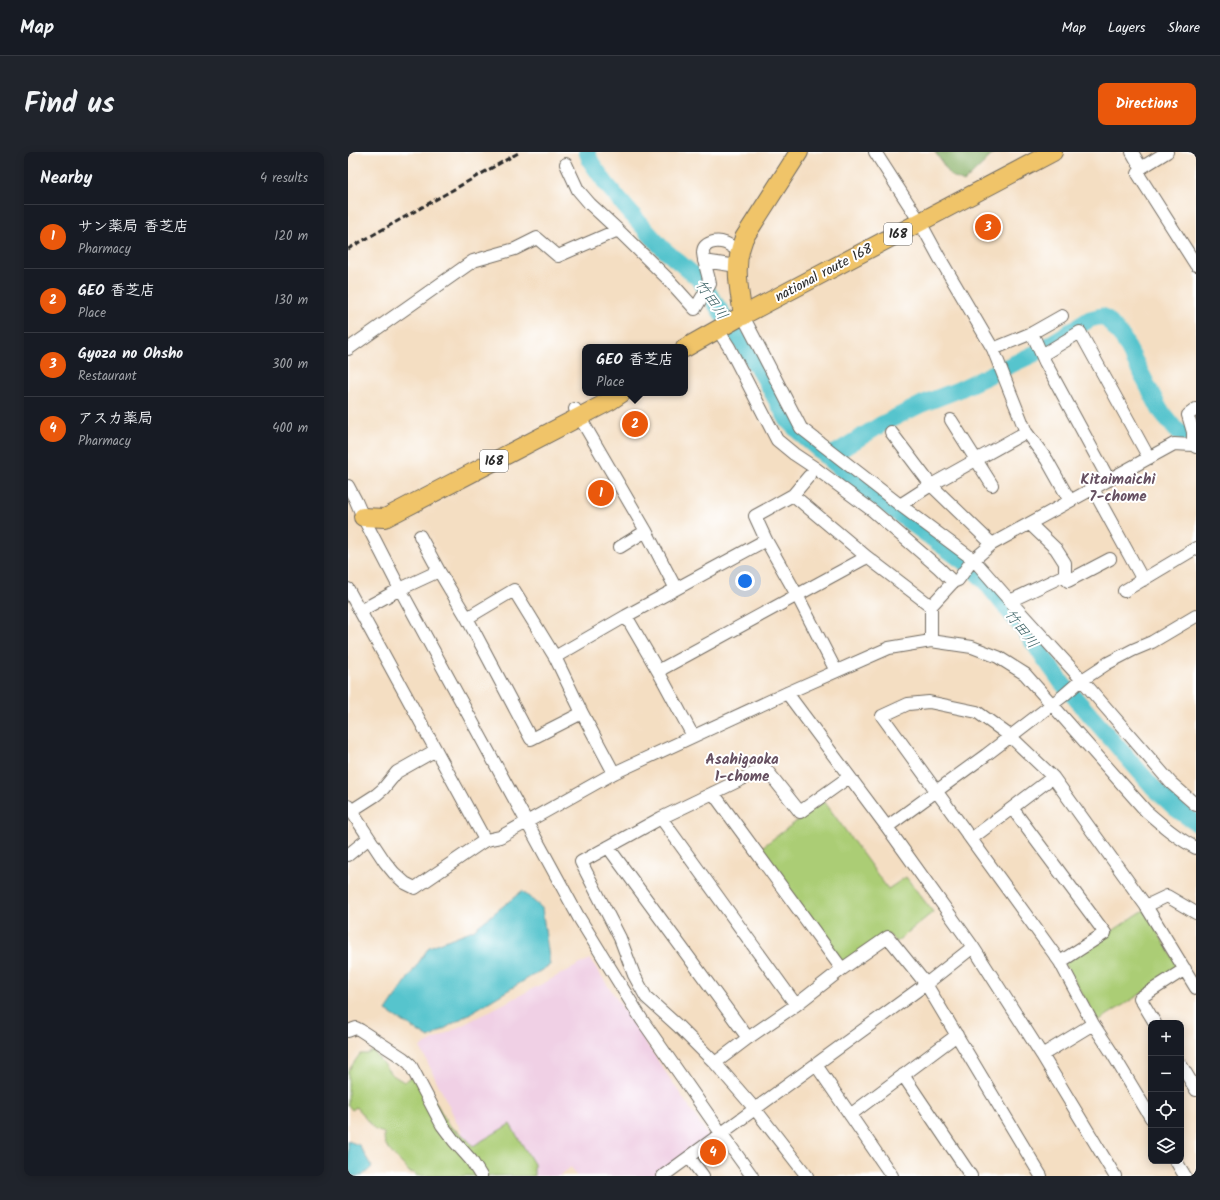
<!DOCTYPE html>
<html lang="en">
<head>
<meta charset="utf-8">
<style>
	:root { --surface:#171b24; --page:#20242c; --text:#f1f3f6; --muted:#9ea1a6; --line:#363941; --accent:#ea580c }
	body { margin:0; font-family:Kalam,"Klee One",sans-serif; background:var(--page); color:var(--text) }
	.controls { position:absolute; right:12px; bottom:12px; display:grid; overflow:hidden; border-radius:8px; box-shadow:0 2px 10px #0003 }
	.controls button { width:36px; height:36px; display:grid; place-items:center; padding:0; border:0; border-bottom:1px solid var(--line); background:var(--surface); color:var(--text); font:20px sans-serif }
	.you { position:absolute; left:397px; top:429px; width:14px; height:14px; margin:-10px; border:3px solid #fff; border-radius:50%; background:#1a73e8; box-shadow:0 0 0 6px #1a73e833 }
	.badge { display:grid; place-items:center; width:26px; height:26px; border-radius:50%; background:var(--accent); color:#fff; font-size:13px; font-weight:700 }
	.pin { position:absolute; translate:-50% -50%; border:2px solid #fff; box-shadow:0 1px 4px #0006 }
	.popup { position:absolute; left:234px; top:192px; width:106px; height:52px; box-sizing:border-box; display:grid; place-content:center; border-radius:8px; background:var(--surface); filter:drop-shadow(0 1px 3px #0005); font-size:13px; white-space:nowrap; color:var(--muted) }
	.popup b { font-size:15px; color:var(--text) }
	.popup::after { content:''; position:absolute; left:50%; top:100%; margin-left:-8px; border:8px solid transparent; border-top-color:var(--surface) }
	.list { margin:0; padding:0; list-style:none }
	h2 { display:flex; justify-content:space-between; align-items:center; height:52px; margin:0; padding:0 16px; font-size:17px }
	h2 small { font-size:13px; font-weight:400; color:var(--muted) }
	.list li { display:grid; grid-template-columns:26px 1fr auto; gap:12px; align-items:center; box-sizing:border-box; height:64px; padding:0 16px; border-top:1px solid var(--line) }
	.list b { display:block; font-size:15px; white-space:nowrap }
	.list p { margin:0; font-size:13px; white-space:nowrap; color:var(--muted) }
	.list em { font-size:13px; font-style:normal; color:var(--muted) }
	.icon { flex:none; width:22px; height:22px; fill:none; stroke:currentColor; stroke-width:2; stroke-linecap:round; stroke-linejoin:round }
	.map { position:relative; flex:none; width:848px; height:1024px; overflow:hidden; border-radius:8px }
	header { display:flex; align-items:center; gap:24px; box-sizing:border-box; height:56px; padding:0 20px; background:var(--surface); border-bottom:1px solid var(--line) }
	header strong { font-size:19px }
	nav { display:flex; gap:22px; margin-inline-start:auto; font-size:14px }
	.intro { display:flex; align-items:center; justify-content:space-between; box-sizing:border-box; height:96px; padding:0 24px }
	h1 { margin:0; font-size:28px }
	.button { padding:10px 18px; border-radius:8px; background:var(--accent); color:#fff; font-size:14px; font-weight:700 }
	main { display:flex; gap:24px; padding:0 24px }
	aside { flex:1; background:var(--surface); border-radius:8px; box-shadow:0 2px 10px #0003 }
	.map>svg:first-child { display:block }
</style>
</head>
<body>
<header>
<strong>Map</strong>
<nav><a>Map</a><a>Layers</a><a>Share</a></nav>
</header>
<div class="intro"><h1>Find us</h1><a class="button">Directions</a></div>
<main>
<aside>
<h2>Nearby<small>4 results</small></h2>
<ul class="list">
<li><span class="badge">1</span><div><b>サン薬局 香芝店</b><p>Pharmacy</p></div><em>120 m</em></li>
<li><span class="badge">2</span><div><b>GEO 香芝店</b><p>Place</p></div><em>130 m</em></li>
<li><span class="badge">3</span><div><b>Gyoza no Ohsho</b><p>Restaurant</p></div><em>300 m</em></li>
<li><span class="badge">4</span><div><b>アスカ薬局</b><p>Pharmacy</p></div><em>400 m</em></li>
</ul>
</aside>
<div class="map">
<svg width="848" height="1024" viewBox="0 0 848 1024">
	<rect width="100%" height="100%" fill="#fff"/>
	<filter id="ink" filterUnits="userSpaceOnUse"><feTurbulence type="fractalNoise" baseFrequency=".025" numOctaves="2"/><feDisplacementMap in="SourceGraphic" scale="8" xChannelSelector="R" yChannelSelector="G"/><feConvolveMatrix kernelMatrix="1 2 1 2 8 2 1 2 1" color-interpolation-filters="sRGB"/></filter>
	<filter id="wash" filterUnits="userSpaceOnUse"><feTurbulence type="fractalNoise" baseFrequency=".012" numOctaves="4" result="noise"/><feDisplacementMap in="SourceGraphic" scale="16" xChannelSelector="R" yChannelSelector="G"/><feGaussianBlur stdDeviation="0.9" result="paint"/><feColorMatrix in="noise" values="0 0 0 0 0 0 0 0 0 0 0 0 0 0 0 0 0 1.4 0 .05"/><feComposite in="paint" operator="in"/></filter>
	<g filter="url(#wash)">
		<rect width="100%" height="100%" fill="#f4dec2"/>
		<!-- built -->
		<path fill="#f0d0e5" d="M242,807L361,985V987L306,1024H229L223,1015L211,1024H186V1012L126,995L115,983L72,895Z"/>
		<!-- green -->
		<path fill="#abcd75" stroke="#6b7c50" d="M476,649L540,737L558,725L585,760L548,790L540,782L495,814L410,698Z
			M796,758L832,817L750,869L716,811Z
			M25,899L43,922L56,930L71,920L101,974L115,983L125,994L162,972L186,1012V1024H68L66,1021L61,1020C54,1010 42,1002 37,991C36,988 36,984 36,981L27,978L8,955L4,958L0,953V919L12,902H19Z"/>
		<!-- forest -->
		<path fill="#88b066" stroke="#5a6e48" d="M587,0H647L616,30L603,24Z"/>
		<!-- water -->
		<path fill="#57c4cd" stroke="#41787c" d="M174,739L194,756L202,813L81,886L38,859L81,795L125,778Z
			M0,989L11,993L24,1015L14,1024H0Z"/>
		<g fill="none" stroke-linecap="round" stroke-linejoin="round">
			<!-- river -->
			<path stroke="#57c4cd" stroke-width="17" d="M239,0L243,10L259,33L280,58L314,96L352,128L415,224L440,269L457,286L514,335L620,413L634,426L676,478L714,531L804,634L827,656L848,671
				M477,304L489,300L534,272L574,252L610,238L688,201L742,167L754,164L758,166L775,186L812,258L828,278L838,282H848"/>
		</g>
	</g>
	<g filter="url(#ink)">
		<g fill="none" stroke-linecap="round" stroke-linejoin="round">
			<defs>
				<path id="minor" d="M527,0L572,70L591,105L645,197L678,280L699,308L722,349
					M784,0L793,16L790,22L848,113
					M218,12L230,38L242,52L270,78
					M793,16L819,0
					M356,109L389,114
					M395,164L453,276L552,353L626,408L662,449L734,528L823,631L848,653
					M370,178L381,195L429,288L446,302L467,316L525,359L591,416L605,430
					M684,181L697,210L761,328
					M0,197L125,109L167,97L189,86L210,104L270,78L319,126L347,157L362,132C360,122 356,111 355,101C355,90 369,88 377,91C382,93 386,96 391,99
					M645,197L684,181L714,164
					M694,203L732,180L801,306
					M227,257L298,379L328,437
					M603,268L644,333
					M543,280L583,333L644,392
					M845,293V280L840,263L848,257
					M0,334L8,349L15,365L52,437L230,764L294,868L373,981L404,1024
					M745,337L795,428
					M445,343L461,324
					M552,353L583,333L678,280
					M72,384L91,419L119,466L183,587L234,561
					M272,395L298,379
					M717,423L720,429L762,407
					M0,437L137,688
					M776,439L848,396
					M662,449L717,423V411L708,397L682,372
					M12,459L52,437L91,419
					M278,464L310,519L519,405
					M119,466L166,438L207,505L234,561L266,621
					M583,489V454L605,430L610,428L623,410L644,392L826,292L845,293L848,295
					M207,505L278,464L418,388
					M310,519L345,584
					M488,519L449,443L418,388L407,364L445,343L519,405L583,454
					M439,541L539,675L625,795L694,903L767,1024
					M365,641L494,817
					M0,654L37,710L46,721L57,731L67,736L133,691C139,687 145,687 152,685L266,621L439,541L541,496L583,489L624,495L650,505L677,522L798,659C814,673 829,686 848,696
					M664,656L757,781L712,810
					M3,659L28,643L35,637L49,620L88,598
					M313,666L448,853
					M539,675L638,603L715,544L731,530L760,511L785,498L804,490L848,464
					M623,687L705,625
					M260,695L400,886
					M0,703L21,686
					M798,754L819,744L848,761
					M807,871L792,846L837,817
					M0,879L8,876L12,878L55,906L62,912L94,973L106,989L123,1008L133,1024
					M694,903L745,872
					M367,911L400,886L448,853L494,817L540,785L578,832L693,1024
					M468,913L544,1024
					M833,913L848,938
					M555,923L623,1024
					M502,963L609,883
					M803,966L764,901L745,872L712,810L534,564L560,552L581,550L629,560L662,584L705,625L798,754L848,836
					M341,1005L355,1024
					M828,1009L837,1024
					M315,1024L578,832L625,795
					M459,1024L407,957L367,911L330,874L298,845L286,823L272,786L233,710L313,666L417,616L452,660L501,625"/>
				<path id="highway" d="M395,164C391,135 385,114 396,86L451,0
					M337,196L390,166L705,0
					M15,365L37,366L262,249L274,241"/>
			</defs>
			<!-- minor casing -->
			<use href="#minor" stroke="#716a60" stroke-width="14"/>
			<!-- highway casing -->
			<use href="#highway" stroke="#716a60" stroke-width="20"/>
			<!-- minor -->
			<use href="#minor" stroke="#fff" stroke-width="12"/>
			<!-- highway -->
			<use href="#highway" stroke="#f0c469" stroke-width="18"/>
			<!-- rail -->
			<path stroke="#2b2b2b" stroke-width="3" stroke-dasharray="6 3" stroke-linecap="butt" d="M0,97L172,0"/>
		</g>
	</g>
	<g text-anchor="middle" dominant-baseline="central" stroke-width="4" stroke-linejoin="round" paint-order="stroke">
		<!-- shield labels -->
		<g fill="#fff" stroke="#6b6b6b" stroke-width="1">
			<rect x="536" y="71" width="28" height="22" rx="3"/>
			<rect x="132" y="298" width="28" height="22" rx="3"/>
		</g>
		<g font-size="13" font-weight="bold" fill="#2b2b2b">
			<text x="550" y="82">168</text>
			<text x="146" y="309">168</text>
		</g>
		<!-- street labels -->
		<g font-size="14" fill="#2b2b2b" stroke="#fff">
			<text transform="translate(476 121) rotate(-28)">national route 168</text>
		</g>
		<!-- water labels -->
		<g font-size="15" font-style="italic" fill="#3a6164" stroke="#fff">
			<text transform="translate(363 148) rotate(56)">竹田川</text>
			<text transform="translate(673 477) rotate(53)">竹田川</text>
		</g>
		<!-- neighbourhood labels -->
		<g font-size="15" font-weight="bold" fill="#665061" stroke="#fff">
			<text x="770" y="328">Kitaimaichi<tspan x="770" dy="17">7-chome</tspan></text>
			<text x="394" y="608">Asahigaoka<tspan x="394" dy="17">1-chome</tspan></text>
		</g>
	</g>
</svg>
<div class="controls">
<button>+</button>
<button>−</button>
<button><svg class="icon" aria-label="locate" viewBox="0 0 24 24"><circle cx="12" cy="12" r="6"/><path d="M12 2v4M12 18v4M2 12h4M18 12h4"/></svg></button>
<button><svg class="icon" aria-label="layers" viewBox="0 0 24 24"><path d="M12 4l9 5-9 5-9-5zM3 14l9 5 9-5"/></svg></button>
</div>
<div class="you"></div>
<div class="pin badge" style="left:253px;top:341px">1</div>
<div class="pin badge" style="left:287px;top:272px">2</div>
<div class="popup"><b>GEO 香芝店</b>Place</div>
<div class="pin badge" style="left:640px;top:75px">3</div>
<div class="pin badge" style="left:365px;top:1000px">4</div>
</div>
</main>
</body>
</html>
